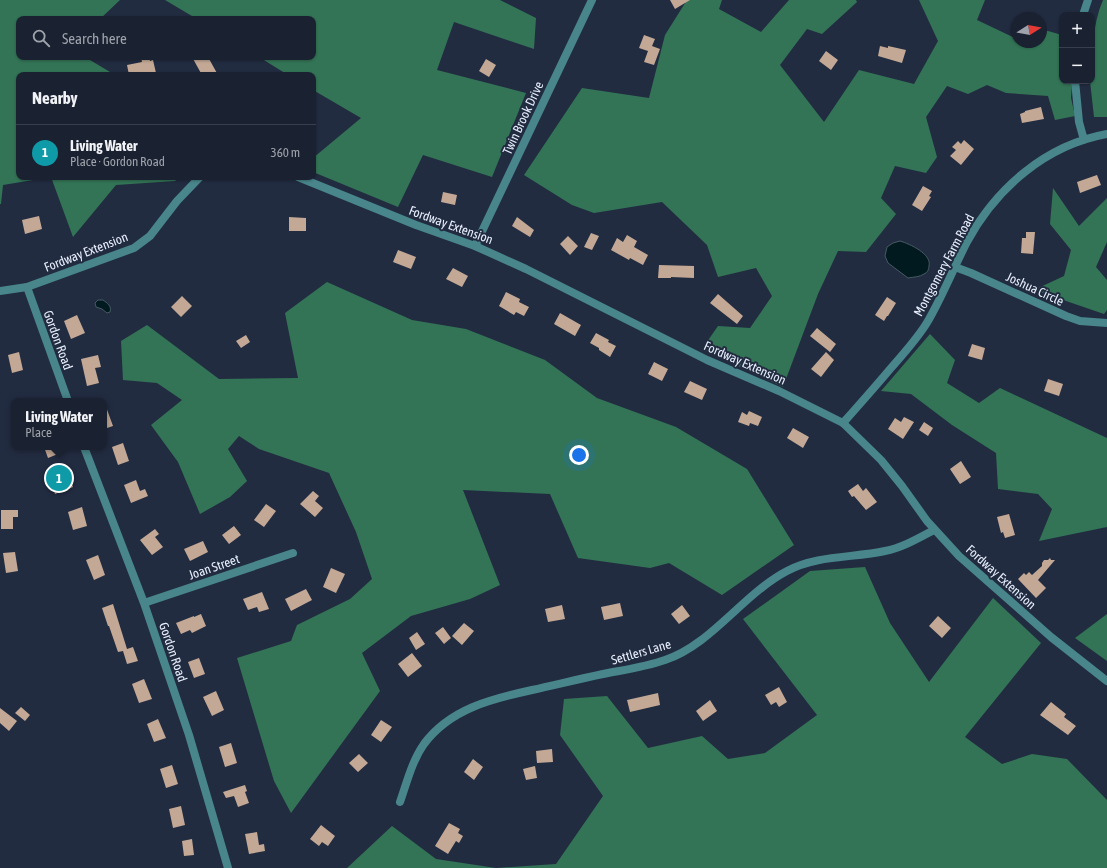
<!DOCTYPE html>
<html lang="en">
<head>
<meta charset="utf-8">
<style>
	:root { --surface:#1a2131; --page:#272e3d; --text:#f1f3f6; --muted:#9fa3ab; --line:#383e4d; --accent:#d93025 }
	body { margin:0; font-family:"Asap Condensed",sans-serif; background:var(--page); color:var(--text) }
	.controls { position:absolute; right:12px; top:12px; display:grid; overflow:hidden; border-radius:8px; box-shadow:0 1px 3px #0004 }
	.controls button { width:36px; height:36px; display:grid; place-items:center; padding:0; border:0; border-bottom:1px solid var(--line); background:var(--surface); color:var(--text); font:20px sans-serif }
	.compass { position:absolute; left:1011px; top:12px; width:36px; height:36px; border-radius:50%; background:var(--surface); box-shadow:0 1px 3px #0004; rotate:79deg }
	.you { position:absolute; left:579px; top:455px; width:14px; height:14px; margin:-10px; border:3px solid #fff; border-radius:50%; background:#1a73e8; box-shadow:0 0 0 6px #1a73e833 }
	.badge { display:grid; place-items:center; width:26px; height:26px; border-radius:50%; background:var(--accent); color:#fff; font-size:13px; font-weight:700 }
	.pin { position:absolute; translate:-50% -50%; border:2px solid #fff; box-shadow:0 1px 4px #0006 }
	.popup { position:absolute; left:11px; top:398px; width:96px; height:52px; box-sizing:border-box; display:grid; place-content:center; border-radius:8px; background:var(--surface); filter:drop-shadow(0 1px 3px #0005); font-size:13px; white-space:nowrap; color:var(--muted) }
	.popup b { font-size:15px; color:var(--text) }
	.popup::after { content:''; position:absolute; left:50%; top:100%; margin-left:-8px; border:8px solid transparent; border-top-color:var(--surface) }
	.list { margin:0; padding:0; list-style:none }
	h2 { display:flex; justify-content:space-between; align-items:center; height:52px; margin:0; padding:0 16px; font-size:17px }
	h2 small { font-size:13px; font-weight:400; color:var(--muted) }
	.list li { display:grid; grid-template-columns:26px 1fr auto; gap:12px; align-items:center; box-sizing:border-box; height:56px; padding:0 16px; border-top:1px solid var(--line) }
	.list b { display:block; font-size:15px; white-space:nowrap }
	.list p { margin:0; font-size:13px; white-space:nowrap; color:var(--muted) }
	.list em { font-size:13px; font-style:normal; color:var(--muted) }
	.icon { flex:none; width:22px; height:22px; fill:none; stroke:currentColor; stroke-width:2; stroke-linecap:round; stroke-linejoin:round }
	.map { position:relative; flex:none; width:1107px; height:868px; overflow:hidden }
	.search { position:absolute; background:var(--surface); box-shadow:0 1px 3px #0004; left:16px; top:16px; width:300px; height:44px; display:flex; align-items:center; gap:10px; box-sizing:border-box; padding:0 14px; border-radius:8px; color:var(--muted); font-size:15px }
	.panel { position:absolute; background:var(--surface); box-shadow:0 1px 3px #0004; left:16px; top:72px; width:300px; height:108px; border-radius:8px }
	.map>svg:first-child { display:block }
</style>
</head>
<body>
<div class="map">
<svg width="1107" height="868" viewBox="0 0 1107 868">
	<rect width="100%" height="100%" fill="#222c41"/>
	<!-- forest -->
	<path fill="#337456" d="M0,0H120L100,19H19V57H85L115,75H19V177H180L175,181L116,185L73,237L51,177L3,185L1,204H0Z
		M165,0H500L536,18L534,49L454,22L437,70L526,93L492,177L423,155L398,207L313,172V158L361,118L313,90V75H288L259,57H313V19H197Z
		M687,0H722L719,9L761,32L789,0H856L857,2L822,34L807,29L780,65L824,122L859,70L914,84L938,41L919,0H985L977,20L1017,39V42H1041V29L1062,35V81H1072L1071,98L1075,116L1055,120L1048,96L1006,93L987,85L968,94L947,86L926,117L937,157L926,173L895,166L881,198L896,214L866,252L838,251L818,294L783,387L702,349L718,326L750,328L772,296L756,268L718,277L707,245L662,202L594,213L572,205L524,175L582,88L649,98L665,35Z
		M1103,0H1107V117H1094L1090,81H1092C1092,54 1092,25 1103,0Z
		M1053,188L1079,226L1107,198V242L1096,267L1107,280V310L1104,314L1034,290L1064,276L1071,250L1050,224Z
		M327,282L412,320L466,329L545,360L597,398L676,427L747,469L794,545L722,595L669,563L650,568L578,558L550,494L463,490L500,585L470,599L411,616L362,653L380,691L291,813L274,781L237,658L291,641L297,625L350,599L372,579L356,532L329,473L259,449L239,436L228,449L247,481L230,497L200,514L178,462L151,425L182,400L157,383L123,380L121,341L147,325L219,379L298,378L285,313Z
		M930,334L955,360L947,383L979,403L1000,388L1107,438V527L1039,541L1052,509L1038,494L998,489L996,453L952,425L911,394L881,391Z
		M865,567L890,623L929,682L993,598L1041,643L965,737L1002,764L1032,754L1067,759L1107,800V868H347L392,826L436,859L496,868L556,864L603,796L560,735L564,699L607,696L648,748L702,736L728,759L765,753L817,715L743,619L810,571Z
		M1107,614V661L1075,638Z"/>
	<!-- water -->
	<path fill="#011a1f" stroke="#465a62" d="M900,241C910,244 932,254 929,266C929,270 927,273 924,274C920,277 913,277 908,278L888,263L885,256L887,247L893,243Z
		M98,300H103C107,303 112,306 110,312L107,313L102,309L96,307L95,303Z"/>
	<!-- building -->
	<path fill="#c3a895" d="M670,0H690L675,9Z
		M644,35L655,39L652,46L660,49L654,65L644,62L648,51L639,48Z
		M880,46L888,48V46L906,50L902,63L878,56Z
		M826,51L838,60L831,70L819,61Z
		M141,57H149L150,61L153,60L156,73L145,75H129L127,65L142,62Z
		M192,57H208L218,75H202Z
		M486,59L496,65L489,77L479,71Z
		M1041,107L1044,119L1022,123L1020,114L1025,112V111Z
		M964,140L974,149L961,165L950,156L956,150L952,147L958,141L961,144Z
		M1097,175L1101,185L1080,193L1077,182Z
		M923,186L932,191L929,196L931,197L922,211L912,205Z
		M443,192L457,195L455,205L441,202Z
		M39,216L42,229L25,234L22,220Z
		M289,217L306,218V231H289Z
		M517,217L534,230L530,237L512,226Z
		M1026,232H1035L1033,254L1021,253L1022,238H1026Z
		M591,233L599,236L592,250L584,247Z
		M627,235L637,241L634,247L648,255L643,265L630,258L629,260L611,250L617,238L623,242Z
		M568,236L578,246L570,255L560,244Z
		M398,250L416,257L411,269L393,262Z
		M659,265L694,266V278L671,277V278H658Z
		M453,268L468,276L462,287L446,279Z
		M506,292L520,299L519,302L529,307L524,316L516,312L514,315L499,306Z
		M718,294L743,316L737,324L710,303Z
		M182,296L192,306L181,317L171,307Z
		M887,297L896,303L888,316H887L884,321L875,315Z
		M560,313L581,325L575,336L554,324Z
		M77,315L85,333L71,339L64,321Z
		M817,328L836,344L830,352L810,336Z
		M596,333L609,340L608,342L616,346L610,357L599,350V348L590,343Z
		M246,335L250,342L241,348L236,341Z
		M972,344L985,348L982,360L968,356Z
		M19,352L23,370L12,373L8,355Z
		M826,352L834,360L821,377L811,369Z
		M98,355L101,367L95,368L99,383L87,386L81,359Z
		M654,362L668,369L662,381L648,374Z
		M1048,379L1063,384L1059,396L1044,391Z
		M690,381L707,389L702,400L684,392Z
		M105,404L113,426L104,429V405Z
		M749,411L762,417L758,426L750,423L749,426L738,422L742,412L747,415Z
		M904,417L914,422L903,439L888,429L895,418L901,422Z
		M924,422L933,428L928,436L919,430Z
		M793,428L809,437L803,448L787,438Z
		M123,443L129,461L118,465L112,447Z
		M44,447H55L58,454L48,458Z
		M961,461L971,477L960,484L950,469Z
		M66,468L73,487L55,494L48,475Z
		M136,480L140,491L145,489L148,496L131,503L124,485Z
		M858,484L863,491L866,488L877,502L866,510L854,496L852,497L848,491Z
		M313,491L319,496L315,501L323,508L315,517L300,504Z
		M266,504L276,511L264,527L254,520Z
		M82,507L87,526L73,530L68,512Z
		M1,510H18V517H13V529H1Z
		M1009,514L1015,535L1005,538L1003,532L1001,533L997,517Z
		M234,526L241,535L229,544L222,535Z
		M155,529L159,534L155,537L163,547L152,555L140,540Z
		M203,541L208,552L190,561L184,549Z
		M15,552L18,571L6,573L3,553Z
		M98,555L105,575L94,580L86,560Z
		M1050,558L1051,560H1055L1038,580L1046,588L1036,598L1018,579L1024,573L1026,575L1029,572L1032,575L1042,566V563L1044,560H1048Z
		M331,568L345,574L336,593L323,587Z
		M306,589L312,600L291,611L285,599Z
		M262,592L269,609L259,612L257,607L248,610L243,599Z
		M620,603L623,616L604,620L601,607Z
		M113,604L127,649L133,647L138,661L127,664L123,651L118,652L109,626H108L102,608Z
		M562,605L565,619L548,622L545,609Z
		M682,605L690,616L679,624L671,614Z
		M201,614L206,626L192,633L190,630L181,634L176,623L194,616V617Z
		M938,616L951,628L942,638L929,626Z
		M464,623L474,631L462,645L452,636Z
		M443,627L451,638L444,644L435,633Z
		M417,632L425,644L416,650L409,638Z
		M412,653L422,666L408,677L398,664Z
		M199,658L205,674L194,678L188,662Z
		M144,679L152,699L139,703L132,684Z
		M779,687L787,702L779,707L776,702L771,705L765,695Z
		M216,691L224,710L212,716L203,697Z
		M658,693L660,705L630,712L627,700Z
		M710,700L717,711L703,721L696,711Z
		M1051,702L1066,714L1064,717L1076,726L1068,735L1040,715Z
		M21,707L30,715L25,721L15,713Z
		M0,708L17,721L9,731L0,723Z
		M158,719L166,738L154,742L147,724Z
		M381,720L392,727L381,742L371,735Z
		M231,743L237,763L225,767L219,747Z
		M552,749L553,762L537,763L536,751Z
		M359,754L368,763L358,772L349,763Z
		M473,759L483,767L474,780L464,772Z
		M172,765L178,784L166,788L160,769Z
		M535,766L537,778L526,780L523,769Z
		M245,785L247,791L245,792L249,803L238,807L234,796L226,798L223,792Z
		M181,806L185,825L173,828L169,809Z
		M449,823L460,829L458,833L463,836L459,843L456,841L448,854L435,846Z
		M321,825L335,836L328,846L322,842L319,846L310,839Z
		M257,832L259,845L264,844L265,851L249,854L245,834Z
		M192,839L194,855L184,856L182,841Z"/>
	<g fill="none" stroke-linecap="round" stroke-linejoin="round">
		<!-- minor -->
		<path stroke="#48868b" stroke-width="8" d="M1083,15L1088,0
			M1075,81L1079,122L1084,140
			M475,246L592,0
			M955,267L971,273L1066,316L1080,321L1107,323
			M27,287L68,401
			M843,423C859,405 875,387 891,368C904,353 918,338 928,321C943,295 954,267 967,242C996,188 1046,145 1107,134
			M84,447L144,603L189,735L228,868
			M144,603L293,553
			M400,802C407,782 412,761 424,744C450,709 491,699 532,690C555,685 579,679 603,674C623,670 645,667 665,660C711,645 743,594 787,571C817,555 853,558 885,551C902,548 919,538 934,530"/>
		<!-- tertiary -->
		<path stroke="#48868b" stroke-width="8" d="M298,177L416,225L475,246L526,269L707,360L779,391L843,423L881,460L902,486L927,521L959,556L1051,637L1107,681
			M0,291L27,287L134,248L150,236L177,201L200,177"/>
	</g>
	<g text-anchor="middle" dominant-baseline="central" stroke-width="4" stroke-linejoin="round" paint-order="stroke">
		<!-- street labels -->
		<g font-size="13" fill="#e7effd" stroke="#222c41">
			<text transform="translate(523 118) rotate(-65)">Twin Brook Drive</text>
			<text transform="translate(451 225) rotate(20)">Fordway Extension</text>
			<text transform="translate(86 252) rotate(-21)">Fordway Extension</text>
			<text transform="translate(944 265) rotate(-62)">Montgomery Farm Road</text>
			<text transform="translate(1035 289) rotate(25)">Joshua Circle</text>
			<text transform="translate(58 340) rotate(70)">Gordon Road</text>
			<text transform="translate(745 363) rotate(24)">Fordway Extension</text>
			<text transform="translate(214 567) rotate(-19)">Joan Street</text>
			<text transform="translate(1001 577) rotate(42)">Fordway Extension</text>
			<text transform="translate(173 652) rotate(71)">Gordon Road</text>
			<text transform="translate(641 652) rotate(-16)">Settlers Lane</text>
		</g>
	</g>
</svg>
<div class="controls">
<button>+</button>
<button>−</button>
</div>
<svg class="compass" viewBox="-18 -18 36 36"><path d="M0-13l5 13h-10z" fill="#e53935"/><path d="M0 13l5-13h-10z" fill="#9fa3ab"/></svg>
<div class="you"></div>
<div class="pin badge" style="left:59px;top:478px;background:#0f9aa8">1</div>
<div class="popup"><b>Living Water</b>Place</div>
<div class="search"><svg class="icon" aria-label="search" viewBox="0 0 24 24"><circle cx="10" cy="10" r="6"/><path d="M15 15l6 6"/></svg>Search here</div>
<section class="panel">
<h2>Nearby<small></small></h2>
<ul class="list">
<li><span class="badge" style="background:#0f9aa8">1</span><div><b>Living Water</b><p>Place · Gordon Road</p></div><em>360 m</em></li>
</ul>
</section>
</div>
</body>
</html>
